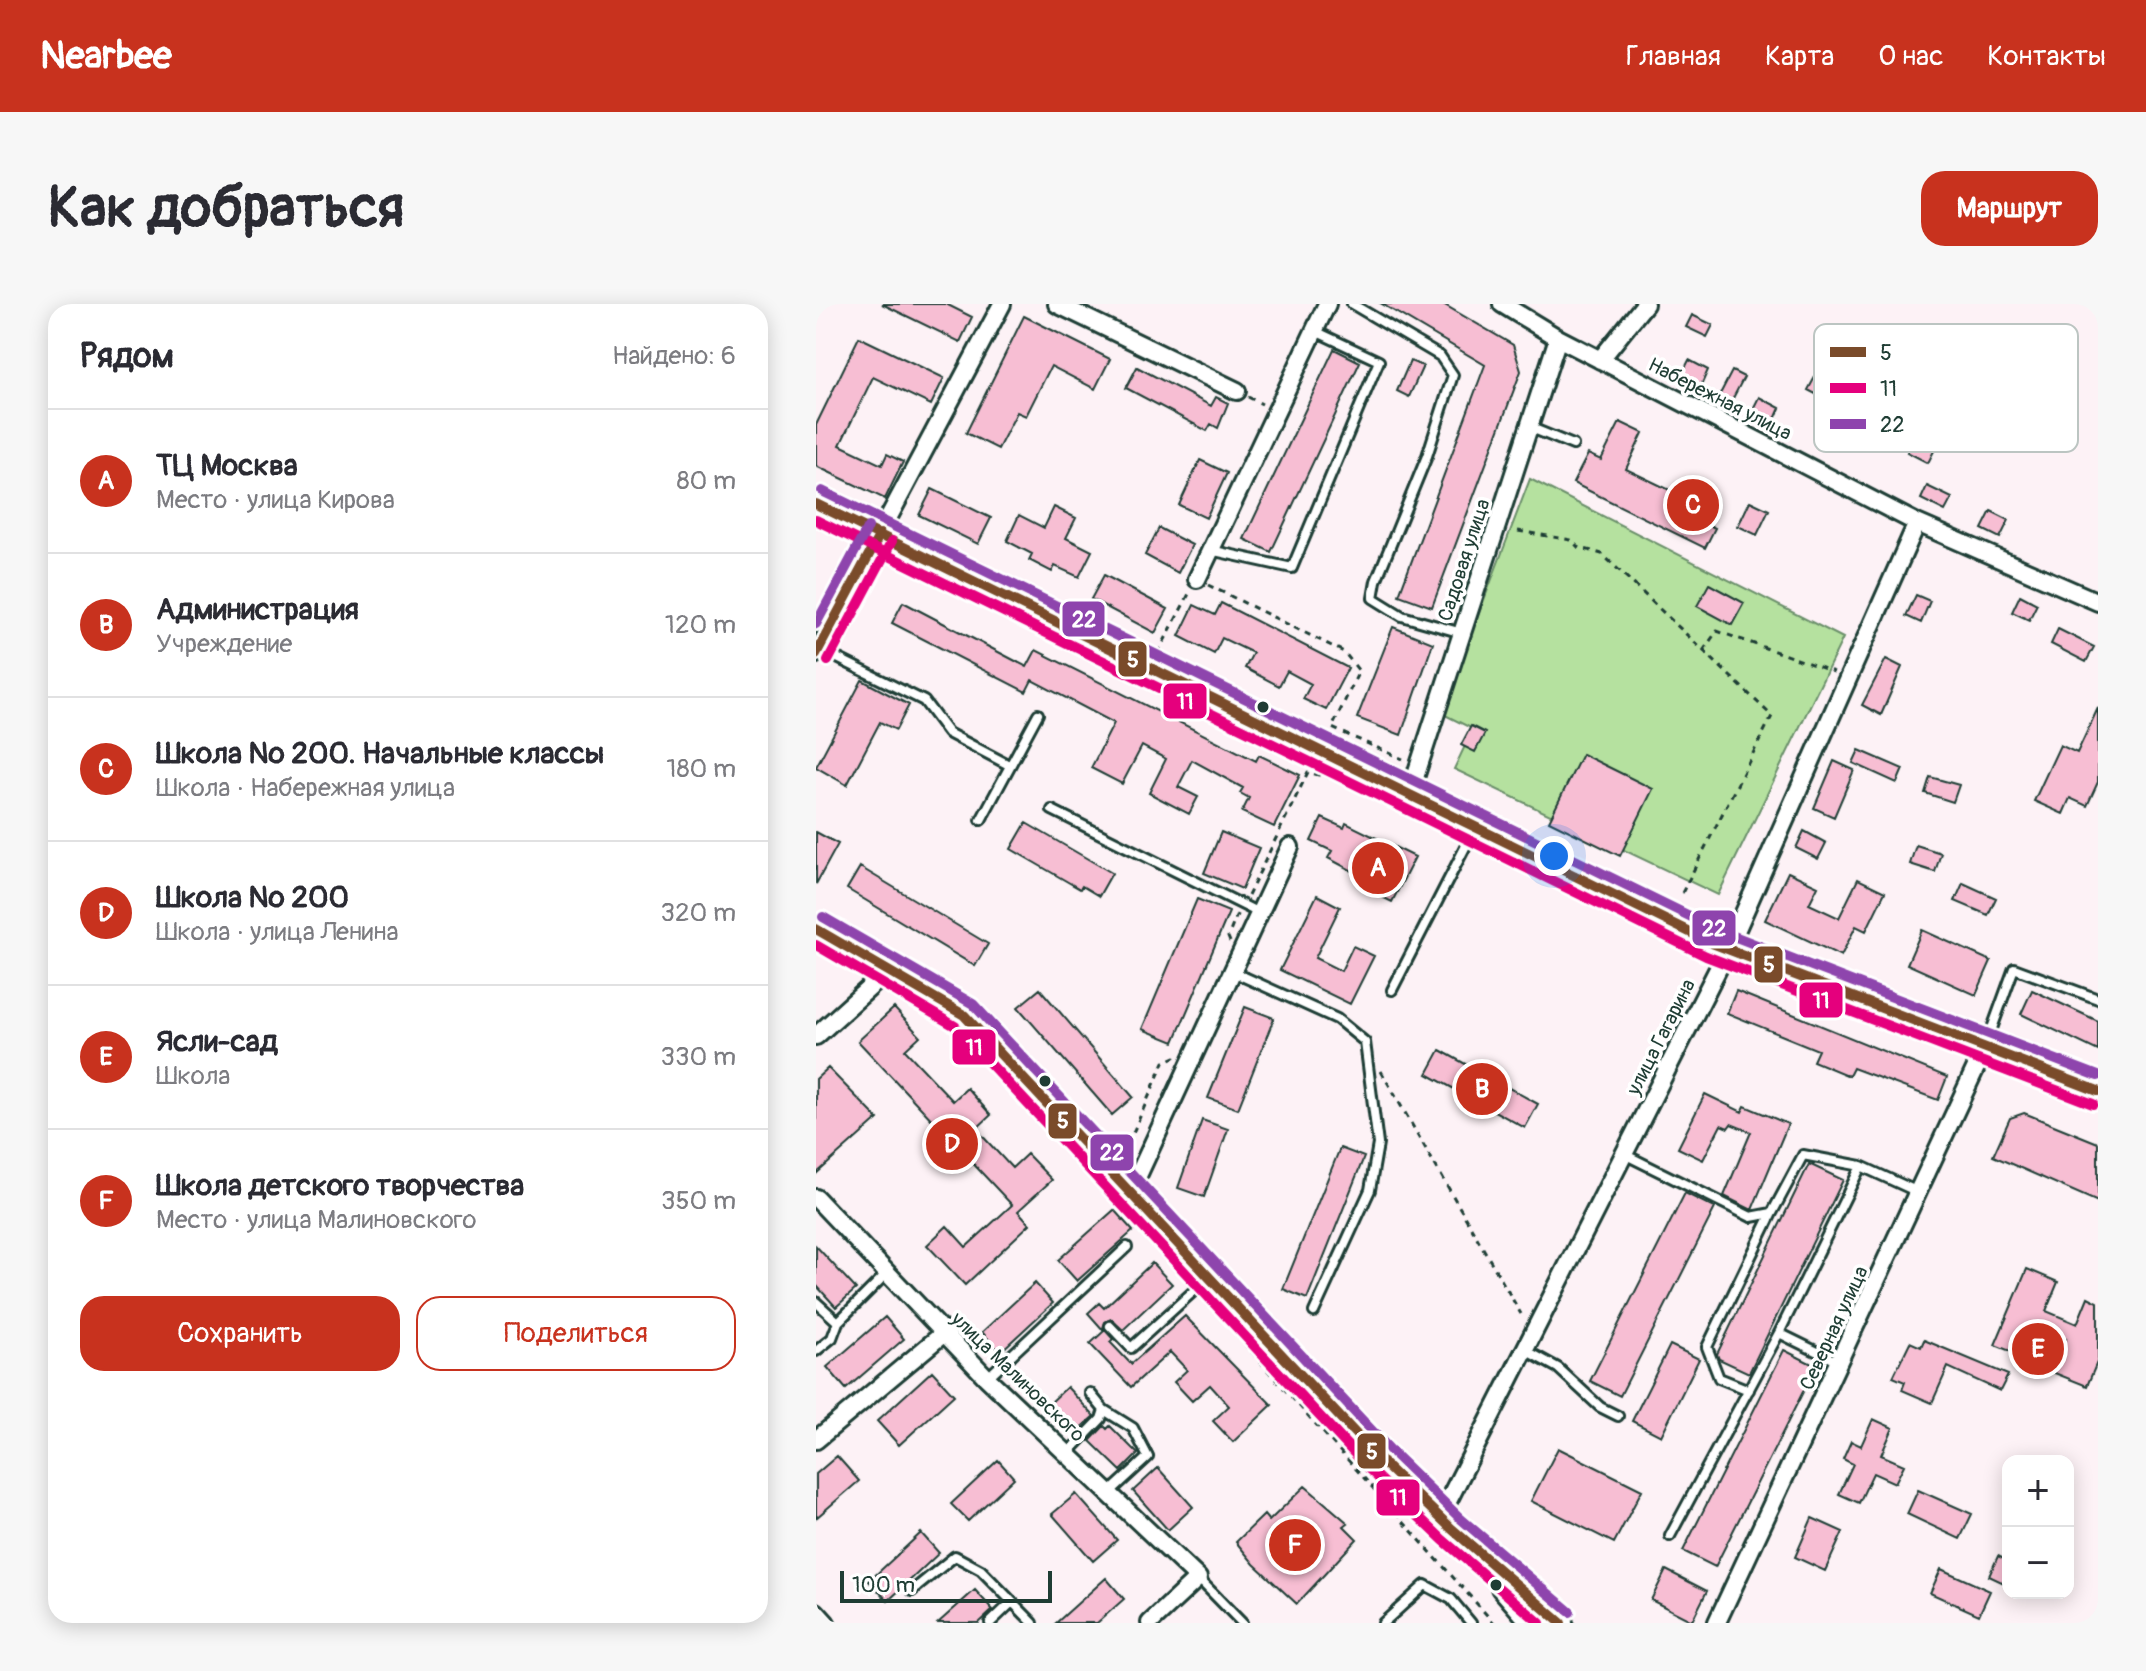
<!DOCTYPE html>
<html lang="ru">
<head>
<meta charset="utf-8">
<style>
	:root { --surface:#fff; --page:#f7f7f7; --text:#2b2b33; --muted:#7c7c81; --line:#e1e1e2; --accent:#c8321e }
	body { margin:0; font-family:Pangolin,sans-serif; background:var(--page); color:var(--text) }
	.controls { position:absolute; right:24px; bottom:24px; display:grid; overflow:hidden; border-radius:16px; box-shadow:0 4px 20px #0003 }
	.controls button { width:72px; height:72px; display:grid; place-items:center; padding:0; border:0; border-bottom:2px solid var(--line); background:var(--surface); color:var(--text); font:40px sans-serif }
	.scale { position:absolute; left:24px; bottom:20px; width:212px; box-sizing:border-box; padding-left:8px; border:4px solid #1f3d34; border-top:0; font-size:22px; line-height:28px; white-space:nowrap; color:#1f3d34; -webkit-text-stroke:6px #fff; paint-order:stroke }
	.you { position:absolute; left:738px; top:552px; width:28px; height:28px; margin:-20px; border:6px solid #fff; border-radius:50%; background:#1a73e8; box-shadow:0 0 0 12px #1a73e833 }
	.badge { display:grid; place-items:center; width:52px; height:52px; border-radius:50%; background:var(--accent); color:#fff; font-size:26px; font-weight:700 }
	.pin { position:absolute; translate:-50% -50%; border:4px solid #fff; box-shadow:0 2px 8px #0006 }
	.list { margin:0; padding:0; list-style:none }
	h2 { display:flex; justify-content:space-between; align-items:center; height:104px; margin:0; padding:0 32px; font-size:34px }
	h2 small { font-size:26px; font-weight:400; color:var(--muted) }
	.list li { display:grid; grid-template-columns:52px 1fr auto; gap:24px; align-items:center; box-sizing:border-box; height:144px; padding:0 32px; border-top:2px solid var(--line) }
	.list b { display:block; font-size:30px; white-space:nowrap }
	.list p { margin:0; font-size:26px; white-space:nowrap; color:var(--muted) }
	.list em { font-size:26px; font-style:normal; color:var(--muted) }
	.actions { display:flex; gap:16px; padding:24px 32px }
	.actions a { flex:1; padding:18px 0; border:2px solid var(--accent); border-radius:24px; text-align:center; font-size:28px; color:var(--accent) }
	.actions .main { background:var(--accent); color:#fff }
	.map { position:relative; flex:none; width:1282px; height:1319px; overflow:hidden; border-radius:24px }
	header { display:flex; align-items:center; gap:48px; box-sizing:border-box; height:112px; padding:0 40px; background:var(--accent); color:#fff }
	header strong { font-size:38px }
	nav { display:flex; gap:44px; margin-inline-start:auto; font-size:28px }
	.intro { display:flex; align-items:center; justify-content:space-between; box-sizing:border-box; height:192px; padding:0 48px }
	h1 { margin:0; font-size:56px }
	.button { padding:20px 36px; border-radius:24px; background:var(--accent); color:#fff; font-size:28px; font-weight:700 }
	main { display:flex; gap:48px; padding:0 48px }
	aside { flex:1; background:var(--surface); border-radius:24px; box-shadow:0 4px 20px #0003 }
	.map>svg:first-child { display:block }
</style>
</head>
<body>
<header>
<strong>Nearbee</strong>
<nav><a>Главная</a><a>Карта</a><a>О нас</a><a>Контакты</a></nav>
</header>
<div class="intro"><h1>Как добраться</h1><a class="button">Маршрут</a></div>
<main>
<aside>
<h2>Рядом<small>Найдено: 6</small></h2>
<ul class="list">
<li><span class="badge">A</span><div><b>ТЦ Москва</b><p>Место · улица Кирова</p></div><em>80 m</em></li>
<li><span class="badge">B</span><div><b>Администрация</b><p>Учреждение</p></div><em>120 m</em></li>
<li><span class="badge">C</span><div><b>Школа № 200. Начальные классы</b><p>Школа · Набережная улица</p></div><em>180 m</em></li>
<li><span class="badge">D</span><div><b>Школа № 200</b><p>Школа · улица Ленина</p></div><em>320 m</em></li>
<li><span class="badge">E</span><div><b>Ясли-сад</b><p>Школа</p></div><em>330 m</em></li>
<li><span class="badge">F</span><div><b>Школа детского творчества</b><p>Место · улица Малиновского</p></div><em>350 m</em></li>
</ul>
<div class="actions"><a class="main">Сохранить</a><a>Поделиться</a></div>
</aside>
<div class="map">
<svg width="1282" height="1319" viewBox="0 0 1282 1319">
	<rect width="100%" height="100%" fill="#fdf2f6"/>
	<filter id="ink" filterUnits="userSpaceOnUse"><feTurbulence type="fractalNoise" baseFrequency=".0125" numOctaves="2"/><feDisplacementMap in="SourceGraphic" scale="16" xChannelSelector="R" yChannelSelector="G"/><feConvolveMatrix kernelMatrix="1 2 1 2 8 2 1 2 1" color-interpolation-filters="sRGB"/></filter>
	<g filter="url(#ink)">
		<!-- green -->
		<path fill="#b5e19f" stroke="#6a8f6a" stroke-width="2" d="M714,175L1027,334L902,591L638,465L657,425L625,409Z"/>
		<!-- building -->
		<path fill="#f7bed3" stroke="#1f3d34" stroke-width="2" d="M66,0H130L156,13L144,38Z
			M566,0H627L697,41L705,67L616,303L583,291L669,61Z
			M876,11L897,21L891,33L870,23Z
			M208,12L294,55L279,85L235,62L210,112L201,108L182,145L150,129Z
			M43,33L128,74L115,101L57,73L24,141L66,161L71,150L87,158L69,195L0,162V121Z
			M518,45L544,58L455,248L428,235Z
			M873,56L892,66L884,84L864,74Z
			M594,57L607,62L593,93L581,87Z
			M321,63L395,102L400,93L412,99L402,124L395,120L391,127L310,84Z
			M916,67L928,73L915,98L903,92Z
			M999,73L1018,82L1011,96L992,86Z
			M943,93L964,104L957,120L935,109Z
			M804,118L827,129L810,165L860,189L854,202L899,224L889,244L757,179L772,150L785,156Z
			M1103,124L1124,135L1112,159L1091,148Z
			M384,156L411,169L390,214L363,201Z
			M1111,182L1136,194L1129,207L1105,195Z
			M116,185L175,214L162,240L103,211Z
			M934,197L953,206L941,231L922,222Z
			M238,203L260,214L250,234L276,247L263,273L239,262L236,268L213,256L216,250L191,237L203,211L228,224Z
			M1175,207L1193,216L1184,234L1166,225Z
			M343,224L376,241L362,269L329,251Z
			M288,271L352,305L339,329L275,295Z
			M893,280L928,299L916,321L881,302Z
			M1100,291L1114,297L1105,319L1090,312Z
			M1204,291L1221,300L1213,316L1196,308Z
			M87,298L211,363L220,346L440,457L443,451L484,471L458,523L426,508L433,494L424,489L427,484L376,456L362,483L382,493L373,510L333,489L350,455L326,442L306,480L275,464L298,419L216,376L210,388L76,319Z
			M405,299L532,364L510,406L487,395L495,380L471,367L463,382L429,364L437,349L406,334L398,350L363,332L378,301L399,311Z
			M577,323L617,339L585,431L541,414Z
			M1242,325L1278,343L1270,358L1235,340Z
			M1070,355L1086,363L1065,411L1046,401Z
			M46,376L93,401L80,426L64,418L31,481L0,463Z
			M1282,404V478L1271,502L1254,494L1247,510L1218,497L1244,441L1261,449Z
			M655,422L669,429L659,448L645,441Z
			M1043,446L1087,465L1081,479L1037,459Z
			M766,450L837,485L804,552L733,517Z
			M1018,457L1038,466L1018,513L998,504Z
			M1114,473L1143,481L1137,498L1109,489Z
			M506,514L528,524L530,519L599,553L576,598L544,582L548,573L512,554L516,547L495,537Z
			M210,519L296,569L283,592L266,582L264,585L195,545Z
			M988,527L1010,539L1002,555L980,544Z
			M0,528L22,540L0,580Z
			M405,528L443,544L426,585L388,569Z
			M1100,541L1125,549L1119,568L1094,560Z
			M44,563L172,640L159,662L31,585Z
			M972,568L1002,582L993,600L1023,614L1042,575L1069,588L1050,627L1040,622L1025,652L949,616Z
			M1147,579L1180,594L1172,611L1139,597Z
			M501,591L524,603L499,654L525,667L537,642L558,652L534,700L464,666Z
			M381,595L413,608L358,738L326,725Z
			M1106,626L1175,657L1160,691L1091,660Z
			M224,685L317,793L296,811L202,703Z
			M1216,686L1282,717V747L1205,710Z
			M920,687L1131,773L1122,796L1037,764L1033,772L997,757L1002,746L911,709Z
			M429,703L458,714L422,805L392,794Z
			M78,704L104,732L89,746L137,797L151,784L175,811L160,825L196,864L211,850L236,876L202,907L214,920L149,981L111,941L131,922L150,943L196,901L42,737Z
			M624,746L722,800L709,824L611,770Z
			M12,764L62,815L0,870V775Z
			M889,790L926,808L929,802L972,820L936,906L908,892L935,828L915,820L912,824L905,821L887,856L862,844Z
			M1208,809L1282,839V898L1177,852L1194,814Z
			M386,816L412,825L388,893L362,884Z
			M524,844L548,853L491,995L467,985Z
			M993,860L1027,876L933,1069L903,1055L901,1050Z
			M869,889L899,904L804,1092L774,1077Z
			M298,906L317,927L261,977L242,956Z
			M0,942L40,985L20,1003L0,981Z
			M336,959L356,980L307,1026L295,1015L289,1018L287,1024L297,1035L294,1038L315,1060L369,1012L456,1101L417,1138L397,1117L413,1102L394,1081L376,1097L358,1078L371,1066L354,1048L315,1083L274,1040L288,1027L272,1009L283,999L288,1004Z
			M1211,965L1242,978L1230,1007L1261,1020L1272,993L1282,998V1056L1271,1082L1236,1068L1250,1035L1226,1025L1214,1055L1179,1041Z
			M219,979L237,999L184,1048L166,1028Z
			M69,1013L88,1035L30,1085L11,1063Z
			M1108,1036L1192,1071L1184,1087L1132,1063L1116,1099L1086,1086L1089,1078L1077,1073L1094,1038L1105,1043Z
			M854,1041L883,1055L845,1132L816,1117Z
			M968,1046L1000,1062L899,1263L867,1247Z
			M116,1067L138,1091L83,1141L61,1117Z
			M251,1083L278,1112L260,1128L233,1100Z
			M1057,1115L1077,1124L1065,1151L1088,1161L1079,1179L1057,1169L1043,1199L1023,1190L1037,1160L1027,1155L1035,1137L1045,1142Z
			M288,1122L291,1125L294,1122L322,1150L305,1167L274,1137Z
			M742,1144L826,1186L798,1239L715,1197Z
			M21,1152L43,1177L0,1214V1170Z
			M182,1156L198,1174L152,1217L135,1200Z
			M342,1164L377,1203L352,1226L317,1187Z
			M489,1182L532,1219L528,1222L541,1235L481,1300L438,1260L420,1238L448,1211L453,1217Z
			M1102,1186L1156,1210L1144,1235L1091,1210Z
			M260,1190L301,1236L277,1257L236,1210Z
			M996,1214L1027,1228L1009,1267L979,1253Z
			M105,1229L123,1249L72,1297L53,1277Z
			M1182,1252L1192,1257V1281L1173,1272Z
			M1125,1265L1174,1287L1163,1311L1114,1289Z
			M850,1266L891,1287L876,1317L835,1296Z
			M290,1274L308,1295L281,1319H240Z
			M159,1286L177,1306L163,1319H122Z"/>
		<g fill="none" stroke-linecap="round" stroke-linejoin="round">
			<defs>
				<path id="lane" d="M536,0L624,52L637,71L611,152L560,277L557,294L586,312L646,329
					M713,123L757,141
					M394,246L476,264L563,57L499,27
					M3,345L108,397L132,429L193,461
					M236,506L443,609
					M165,516L222,410
					M417,668L521,715L549,738L562,840L554,886L498,1008
					M576,686L659,524
					M1170,741L1198,664L1282,695
					M808,850L935,913L956,909L987,851L1045,862L1102,888
					M0,998L22,1018L71,969
					M294,1022L315,1044L392,974
					M963,1029L1045,862
					M709,1046L742,1064L784,1103L802,1112
					M0,1047L16,1034L22,1018
					M171,1074L311,943
					M933,1086L903,1074L891,1043L956,909
					M288,1106L317,1124L332,1153L293,1189
					M252,1149L285,1115L288,1106L274,1089
					M854,1232L963,1029L1022,1058
					M382,1274L426,1319
					M96,1287L139,1252L165,1266L217,1319
					M174,1319L196,1298
					M567,1319L609,1281L635,1295L655,1319"/>
				<path id="street" d="M241,0L421,87
					M686,0L742,34L1101,219L1282,298
					M784,56L829,0
					M381,275L511,0
					M0,350L186,0
					M593,492L742,34
					M0,732L72,667
					M314,889L474,543
					M0,894L171,1074L382,1274L334,1319
					M0,1136L128,1029
					M624,1213L912,645L1101,219
					M0,1308L10,1319
					M901,1318L1168,746"/>
				<path id="secondary" d="M0,200L896,639L1282,787
					M0,625L148,711L565,1157L636,1225L745,1319
					M687,1283L718,1319"/>
			</defs>
			<!-- lane casing -->
			<use href="#lane" stroke="#1f3d34" stroke-width="14"/>
			<!-- street casing -->
			<use href="#street" stroke="#1f3d34" stroke-width="22"/>
			<!-- secondary casing -->
			<use href="#secondary" stroke="#1f3d34" stroke-width="28"/>
			<!-- path -->
			<path stroke="#1f3d34" stroke-width="3" stroke-dasharray="6 6" stroke-linecap="butt" d="M432,93L446,100
				M702,227L755,236L762,243L786,250L956,412L865,591
				M392,281L528,348L543,367L516,424L587,455
				M887,347L901,327L1018,368
				M342,349L374,288
				M432,592L492,468L520,476
				M414,638L412,633L422,608
				M565,767L705,1010
				M298,840L308,849L348,758L361,752
				M419,1030L678,1319"/>
			<!-- lane -->
			<use href="#lane" stroke="#fff" stroke-width="8"/>
			<!-- street -->
			<use href="#street" stroke="#fff" stroke-width="16"/>
			<!-- secondary -->
			<use href="#secondary" stroke="#fff" stroke-width="22"/>
			<defs>
				<path id="bus-1" d="M0,200L896,639L1282,787
					M0,350L64,230
					M0,625L148,711L565,1157L636,1225L745,1319"/>
				<path id="bus-2" d="M0,216L890,652L1277,800
					M12,357L76,237
					M0,641L139,722L555,1167L627,1236L724,1319"/>
				<path id="bus-3" d="M6,187L902,626L1282,772
					M0,320L52,223
					M7,613L157,700L575,1147L645,1215L754,1308"/>
			</defs>
			<!-- bus-1 casing -->
			<use href="#bus-1" stroke="#fff" stroke-width="16"/>
			<!-- bus-2 casing -->
			<use href="#bus-2" stroke="#fff" stroke-width="16"/>
			<!-- bus-3 casing -->
			<use href="#bus-3" stroke="#fff" stroke-width="16"/>
			<!-- bus-1 -->
			<use href="#bus-1" stroke="#7a4b2a" stroke-width="10"/>
			<!-- bus-2 -->
			<use href="#bus-2" stroke="#e5007d" stroke-width="10"/>
			<!-- bus-3 -->
			<use href="#bus-3" stroke="#8e44ad" stroke-width="10"/>
		</g>
	</g>
	<!-- markers -->
	<g fill="#1f3d34" stroke="#fff" stroke-width="3">
		<circle cx="447" cy="403" r="7"/>
		<circle cx="229" cy="777" r="7"/>
		<circle cx="680" cy="1281" r="7"/>
	</g>
	<g text-anchor="middle" dominant-baseline="central" stroke-width="7" stroke-linejoin="round" paint-order="stroke">
		<!-- street labels -->
		<g font-size="20" fill="#1f3d34" stroke="#fff">
			<text transform="translate(904 95) rotate(27)">Набережная улица</text>
			<text transform="translate(648 256) rotate(-72)">Садовая улица</text>
			<text transform="translate(845 733) rotate(-63)">улица Гагарина</text>
			<text transform="translate(1018 1024) rotate(-65)">Северная улица</text>
			<text transform="translate(202 1073) rotate(44)">улица Малиновского</text>
		</g>
	</g>
	<!-- legend -->
	<rect x="998" y="20" width="264" height="128" rx="12" fill="#fff" stroke="#bcc5c2" stroke-width="2"/>
	<rect x="1014" y="43" width="36" height="10" fill="#7a4b2a"/>
	<rect x="1014" y="79" width="36" height="10" fill="#e5007d"/>
	<rect x="1014" y="115" width="36" height="10" fill="#8e44ad"/>
	<g font-size="22" fill="#1f3d34">
		<text x="1064" y="56">5</text>
		<text x="1064" y="92">11</text>
		<text x="1064" y="128">22</text>
	</g>
	<g stroke="#fff" stroke-width="3">
		<rect x="245" y="296" width="45" height="38" rx="8" fill="#8e44ad"/>
		<rect x="301" y="336" width="31" height="38" rx="8" fill="#7a4b2a"/>
		<rect x="346" y="378" width="46" height="38" rx="8" fill="#e5007d"/>
		<rect x="875" y="605" width="46" height="38" rx="8" fill="#8e44ad"/>
		<rect x="937" y="641" width="31" height="39" rx="8" fill="#7a4b2a"/>
		<rect x="982" y="677" width="46" height="38" rx="8" fill="#e5007d"/>
		<rect x="135" y="724" width="46" height="38" rx="8" fill="#e5007d"/>
		<rect x="231" y="798" width="31" height="38" rx="8" fill="#7a4b2a"/>
		<rect x="273" y="829" width="46" height="39" rx="8" fill="#8e44ad"/>
		<rect x="540" y="1128" width="31" height="38" rx="8" fill="#7a4b2a"/>
		<rect x="559" y="1174" width="46" height="39" rx="8" fill="#e5007d"/>
	</g>
	<g font-size="22" text-anchor="middle" font-weight="bold" fill="#fff">
		<text x="268" y="323">22</text>
		<text x="317" y="363">5</text>
		<text x="369" y="405">11</text>
		<text x="898" y="632">22</text>
		<text x="953" y="668">5</text>
		<text x="1005" y="704">11</text>
		<text x="158" y="751">11</text>
		<text x="247" y="824">5</text>
		<text x="296" y="856">22</text>
		<text x="556" y="1155">5</text>
		<text x="582" y="1201">11</text>
	</g>
</svg>
<div class="controls">
<button>+</button>
<button>−</button>
</div>
<div class="scale">100 m</div>
<div class="you"></div>
<div class="pin badge" style="left:562px;top:564px">A</div>
<div class="pin badge" style="left:666px;top:785px">B</div>
<div class="pin badge" style="left:877px;top:201px">C</div>
<div class="pin badge" style="left:136px;top:840px">D</div>
<div class="pin badge" style="left:1222px;top:1045px">E</div>
<div class="pin badge" style="left:479px;top:1241px">F</div>
</div>
</main>
</body>
</html>
